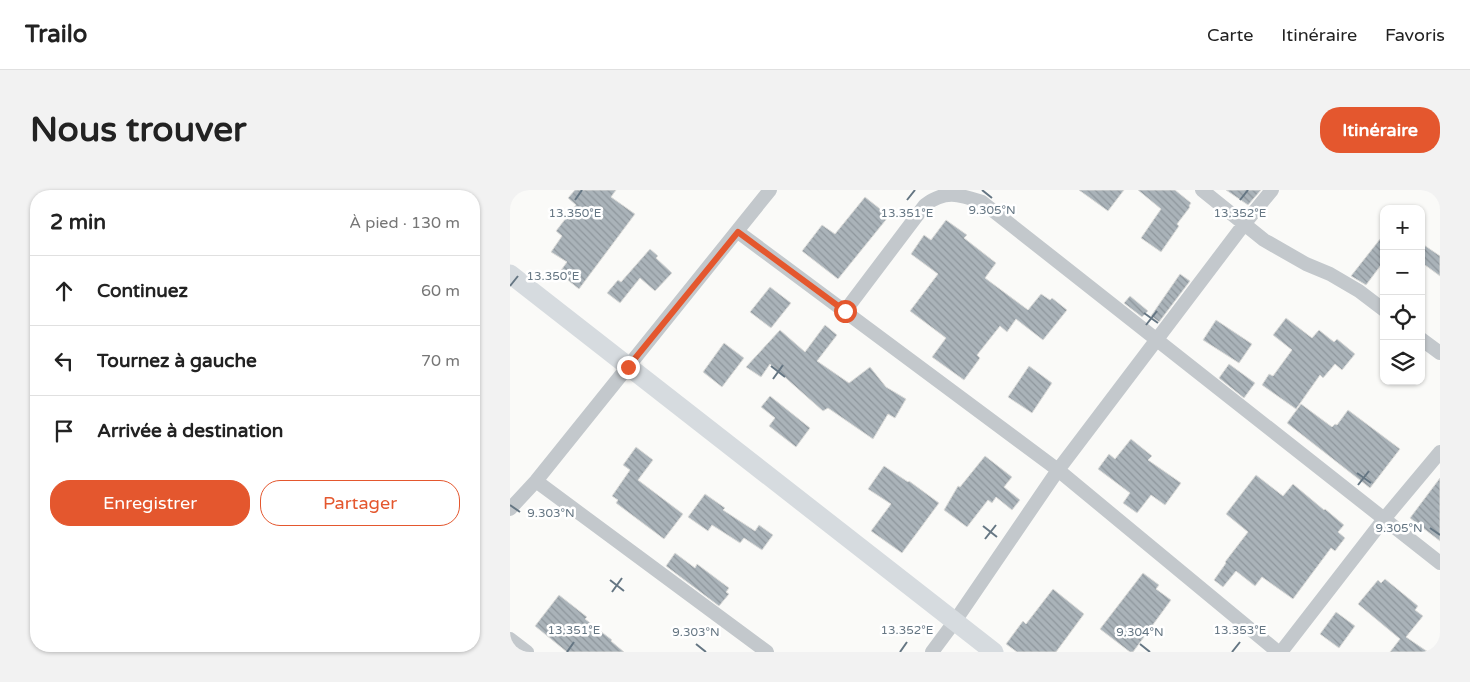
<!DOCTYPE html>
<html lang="fr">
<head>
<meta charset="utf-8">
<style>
	:root { --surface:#fff; --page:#f2f2f2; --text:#222; --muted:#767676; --line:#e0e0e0; --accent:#e4572e }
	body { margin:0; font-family:"Varela Round",sans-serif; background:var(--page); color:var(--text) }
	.controls { position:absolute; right:15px; top:15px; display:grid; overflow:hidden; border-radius:10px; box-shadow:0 1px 4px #0004 }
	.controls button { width:45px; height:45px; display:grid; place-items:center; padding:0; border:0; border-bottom:1px solid var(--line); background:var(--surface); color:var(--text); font:25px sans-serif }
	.stop { position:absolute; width:15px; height:15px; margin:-11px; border:4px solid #e4572e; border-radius:50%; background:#fff }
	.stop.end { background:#e4572e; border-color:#fff; box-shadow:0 1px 5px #0008 }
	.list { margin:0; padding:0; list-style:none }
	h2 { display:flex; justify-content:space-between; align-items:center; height:65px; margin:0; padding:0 20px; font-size:21px }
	h2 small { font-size:16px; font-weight:400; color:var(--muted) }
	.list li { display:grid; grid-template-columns:32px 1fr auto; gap:15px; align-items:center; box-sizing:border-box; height:70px; padding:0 20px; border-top:1px solid var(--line) }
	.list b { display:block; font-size:19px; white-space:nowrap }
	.list em { font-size:16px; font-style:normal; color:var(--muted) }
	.actions { display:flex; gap:10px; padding:15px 20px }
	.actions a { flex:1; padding:11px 0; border:1px solid var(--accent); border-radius:20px; text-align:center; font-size:18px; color:var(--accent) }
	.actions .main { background:var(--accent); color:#fff }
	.icon { flex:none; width:28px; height:28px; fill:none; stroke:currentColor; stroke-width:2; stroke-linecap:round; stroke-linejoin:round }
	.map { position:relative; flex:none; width:930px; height:462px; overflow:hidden; border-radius:20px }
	header { display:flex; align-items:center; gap:30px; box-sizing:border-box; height:70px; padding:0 25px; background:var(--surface); border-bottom:1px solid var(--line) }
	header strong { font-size:24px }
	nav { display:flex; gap:28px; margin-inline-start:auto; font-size:18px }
	.intro { display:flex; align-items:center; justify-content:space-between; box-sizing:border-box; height:120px; padding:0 30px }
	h1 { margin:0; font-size:35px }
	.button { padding:12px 22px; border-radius:20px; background:var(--accent); color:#fff; font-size:18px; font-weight:700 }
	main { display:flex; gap:30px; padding:0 30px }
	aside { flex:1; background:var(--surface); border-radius:20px; box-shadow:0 1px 4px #0004 }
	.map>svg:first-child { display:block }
</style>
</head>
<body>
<header>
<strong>Trailo</strong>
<nav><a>Carte</a><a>Itinéraire</a><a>Favoris</a></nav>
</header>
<div class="intro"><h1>Nous trouver</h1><a class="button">Itinéraire</a></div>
<main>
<aside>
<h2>2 min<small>À pied · 130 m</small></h2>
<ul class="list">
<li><svg class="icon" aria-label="ahead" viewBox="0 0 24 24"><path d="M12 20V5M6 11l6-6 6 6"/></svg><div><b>Continuez</b></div><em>60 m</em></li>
<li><svg class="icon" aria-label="left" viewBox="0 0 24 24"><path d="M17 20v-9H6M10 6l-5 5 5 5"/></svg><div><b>Tournez à gauche</b></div><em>70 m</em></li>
<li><svg class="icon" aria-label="arrive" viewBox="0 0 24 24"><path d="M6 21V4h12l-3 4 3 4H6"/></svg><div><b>Arrivée à destination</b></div></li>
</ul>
<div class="actions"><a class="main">Enregistrer</a><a>Partager</a></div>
</aside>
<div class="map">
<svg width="930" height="462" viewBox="0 0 930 462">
	<defs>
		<pattern id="building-back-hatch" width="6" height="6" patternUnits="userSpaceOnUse" patternTransform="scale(1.25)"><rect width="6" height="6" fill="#aab3b9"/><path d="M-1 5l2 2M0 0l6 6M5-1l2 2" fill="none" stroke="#8e969c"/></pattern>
	</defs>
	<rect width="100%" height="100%" fill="#fafaf8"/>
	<!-- building -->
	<path fill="url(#building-back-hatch)" stroke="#dcdcda" d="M65,0H106L101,7L125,24L69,99L49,83L57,72L41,62L52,46L46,41L66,15L58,8Z
		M569,0H614L598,21Z
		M628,0H665L681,13L679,16L680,17L667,34L669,36L651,62L631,48L651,19Z
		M716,0H751L738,15Z
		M355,7L379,26L328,89L292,61L312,35L325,44Z
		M436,30L457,45L454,48L486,73L475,88L518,120L531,104L540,110L542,108L557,120L533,150L506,129L497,142L490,136L467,165L470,168L454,190L422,167L436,148L400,121L428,84L401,64L414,45L421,50Z
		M874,44V71L856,95L841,86Z
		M911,53L930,66V86L911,72Z
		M140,59L148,66L146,68L162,83L145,101L130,88L110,113L97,103L108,90L111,92Z
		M670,84L680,91L649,132L641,126Z
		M260,97L281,113L261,138L240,122Z
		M620,106L638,121L632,127L614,113Z
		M776,128L802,148L809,140L824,152L827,149L845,164L832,180L825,174L813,188L810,185L786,219L752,195L759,184L763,186L782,160L763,145Z
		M706,130L742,154L729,173L693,150Z
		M315,135L327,145L307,171L339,193L360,177L376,197L396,209L385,228L378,224L363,249L318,218L313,221L260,174L251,187L236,177L270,140L295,162Z
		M214,153L234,168L212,197L193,182Z
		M719,174L745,193L734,208L709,188Z
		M519,176L542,193L522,223L498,207Z
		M260,206L300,238L286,257L259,236L265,228L251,217Z
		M791,214L822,237L825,234L827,235L838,220L890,259L860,298L777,233Z
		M621,249L642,266L638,270L671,293L655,315L641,305L627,323L613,313L620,303L588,279L599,264L605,269Z
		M126,257L143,270L128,290L173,324L154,349L106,313L108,310L102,306L120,280L113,275Z
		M475,266L502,287L494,297L510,310L502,320L486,307L482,313L478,310L457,337L434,320L448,296L450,297Z
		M374,276L398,292L399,291L429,313L392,363L361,341L381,314L358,299Z
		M746,285L773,306L783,294L814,320L815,319L834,335L828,342L835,348L825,361L821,358L783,409L752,387L745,396L726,381L713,397L704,390L716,373L715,372L738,342L716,324Z
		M930,288V351L900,328Z
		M195,304L215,318L213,320L245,341L249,335L263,345L252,360L234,348L230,353L202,335L198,341L178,327Z
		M165,363L185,378L187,374L219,398L216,402L219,404L209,416L156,376Z
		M633,383L649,395L646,399L661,410L623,462H620L590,439Z
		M875,389L908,416L905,420L913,426L896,447L918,462H880L890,449L848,414L868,390L871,393Z
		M543,399L574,424L546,462H507L496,454L513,431L516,434Z
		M49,405L77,427L75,429L102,450L101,451L114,462H57L25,436Z
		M826,422L845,436L829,458L810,444Z"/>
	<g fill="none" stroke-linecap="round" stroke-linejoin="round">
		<!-- street -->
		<path stroke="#c3c8cc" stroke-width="14" d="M692,0L754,50L796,74L820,84L849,101L874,120
			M228,42L548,280L768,462
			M335,121L415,15C435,0 448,4 472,12L930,373
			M911,149L930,163
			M26,291L257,462
			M0,319L26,291L260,0
			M0,449L17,462
			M422,462L445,431L548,280L735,33L762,0
			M771,462L874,329L930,262"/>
		<!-- secondary -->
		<path stroke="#d6dbdf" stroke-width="19" d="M0,84L484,462"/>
	</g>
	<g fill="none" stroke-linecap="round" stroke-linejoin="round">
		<!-- route -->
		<path stroke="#e4572e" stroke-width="6" d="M118,177L228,42L335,121"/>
	</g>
	<!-- ticks -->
	<path fill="none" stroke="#657683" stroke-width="2" d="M472,0L482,8M65,10L72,0M397,10L405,0M730,10L738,0M0,96L8,86M634,123L648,133M636,135L647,121M261,176L275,187M263,189L273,175M847,283L861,293M848,295L859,281M0,315L10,322M473,336L487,347M920,338L930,345M475,349L486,335M100,390L114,401M102,402L112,388M186,454L196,462M630,454L640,462M57,462L64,452M390,462L397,452M722,462L730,452"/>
	<g font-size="12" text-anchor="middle" fill="#657683" stroke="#fff" stroke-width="5" stroke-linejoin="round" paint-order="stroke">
		<text x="482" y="24">9.305°N</text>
		<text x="65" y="27">13.350°E</text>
		<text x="397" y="27">13.351°E</text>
		<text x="730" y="27">13.352°E</text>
		<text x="43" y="90">13.350°E</text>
		<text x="41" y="327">9.303°N</text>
		<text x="889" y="342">9.305°N</text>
		<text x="64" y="444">13.351°E</text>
		<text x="397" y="444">13.352°E</text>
		<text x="730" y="444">13.353°E</text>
		<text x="186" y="446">9.303°N</text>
		<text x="630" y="446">9.304°N</text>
	</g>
</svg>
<div class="controls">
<button>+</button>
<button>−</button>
<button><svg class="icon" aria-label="locate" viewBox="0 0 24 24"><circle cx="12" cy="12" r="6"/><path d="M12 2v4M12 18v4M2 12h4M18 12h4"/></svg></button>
<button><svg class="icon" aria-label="layers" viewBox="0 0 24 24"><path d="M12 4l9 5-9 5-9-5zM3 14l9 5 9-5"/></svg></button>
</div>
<div class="stop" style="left:335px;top:121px"></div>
<div class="stop end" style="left:118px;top:177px"></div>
</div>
</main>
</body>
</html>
